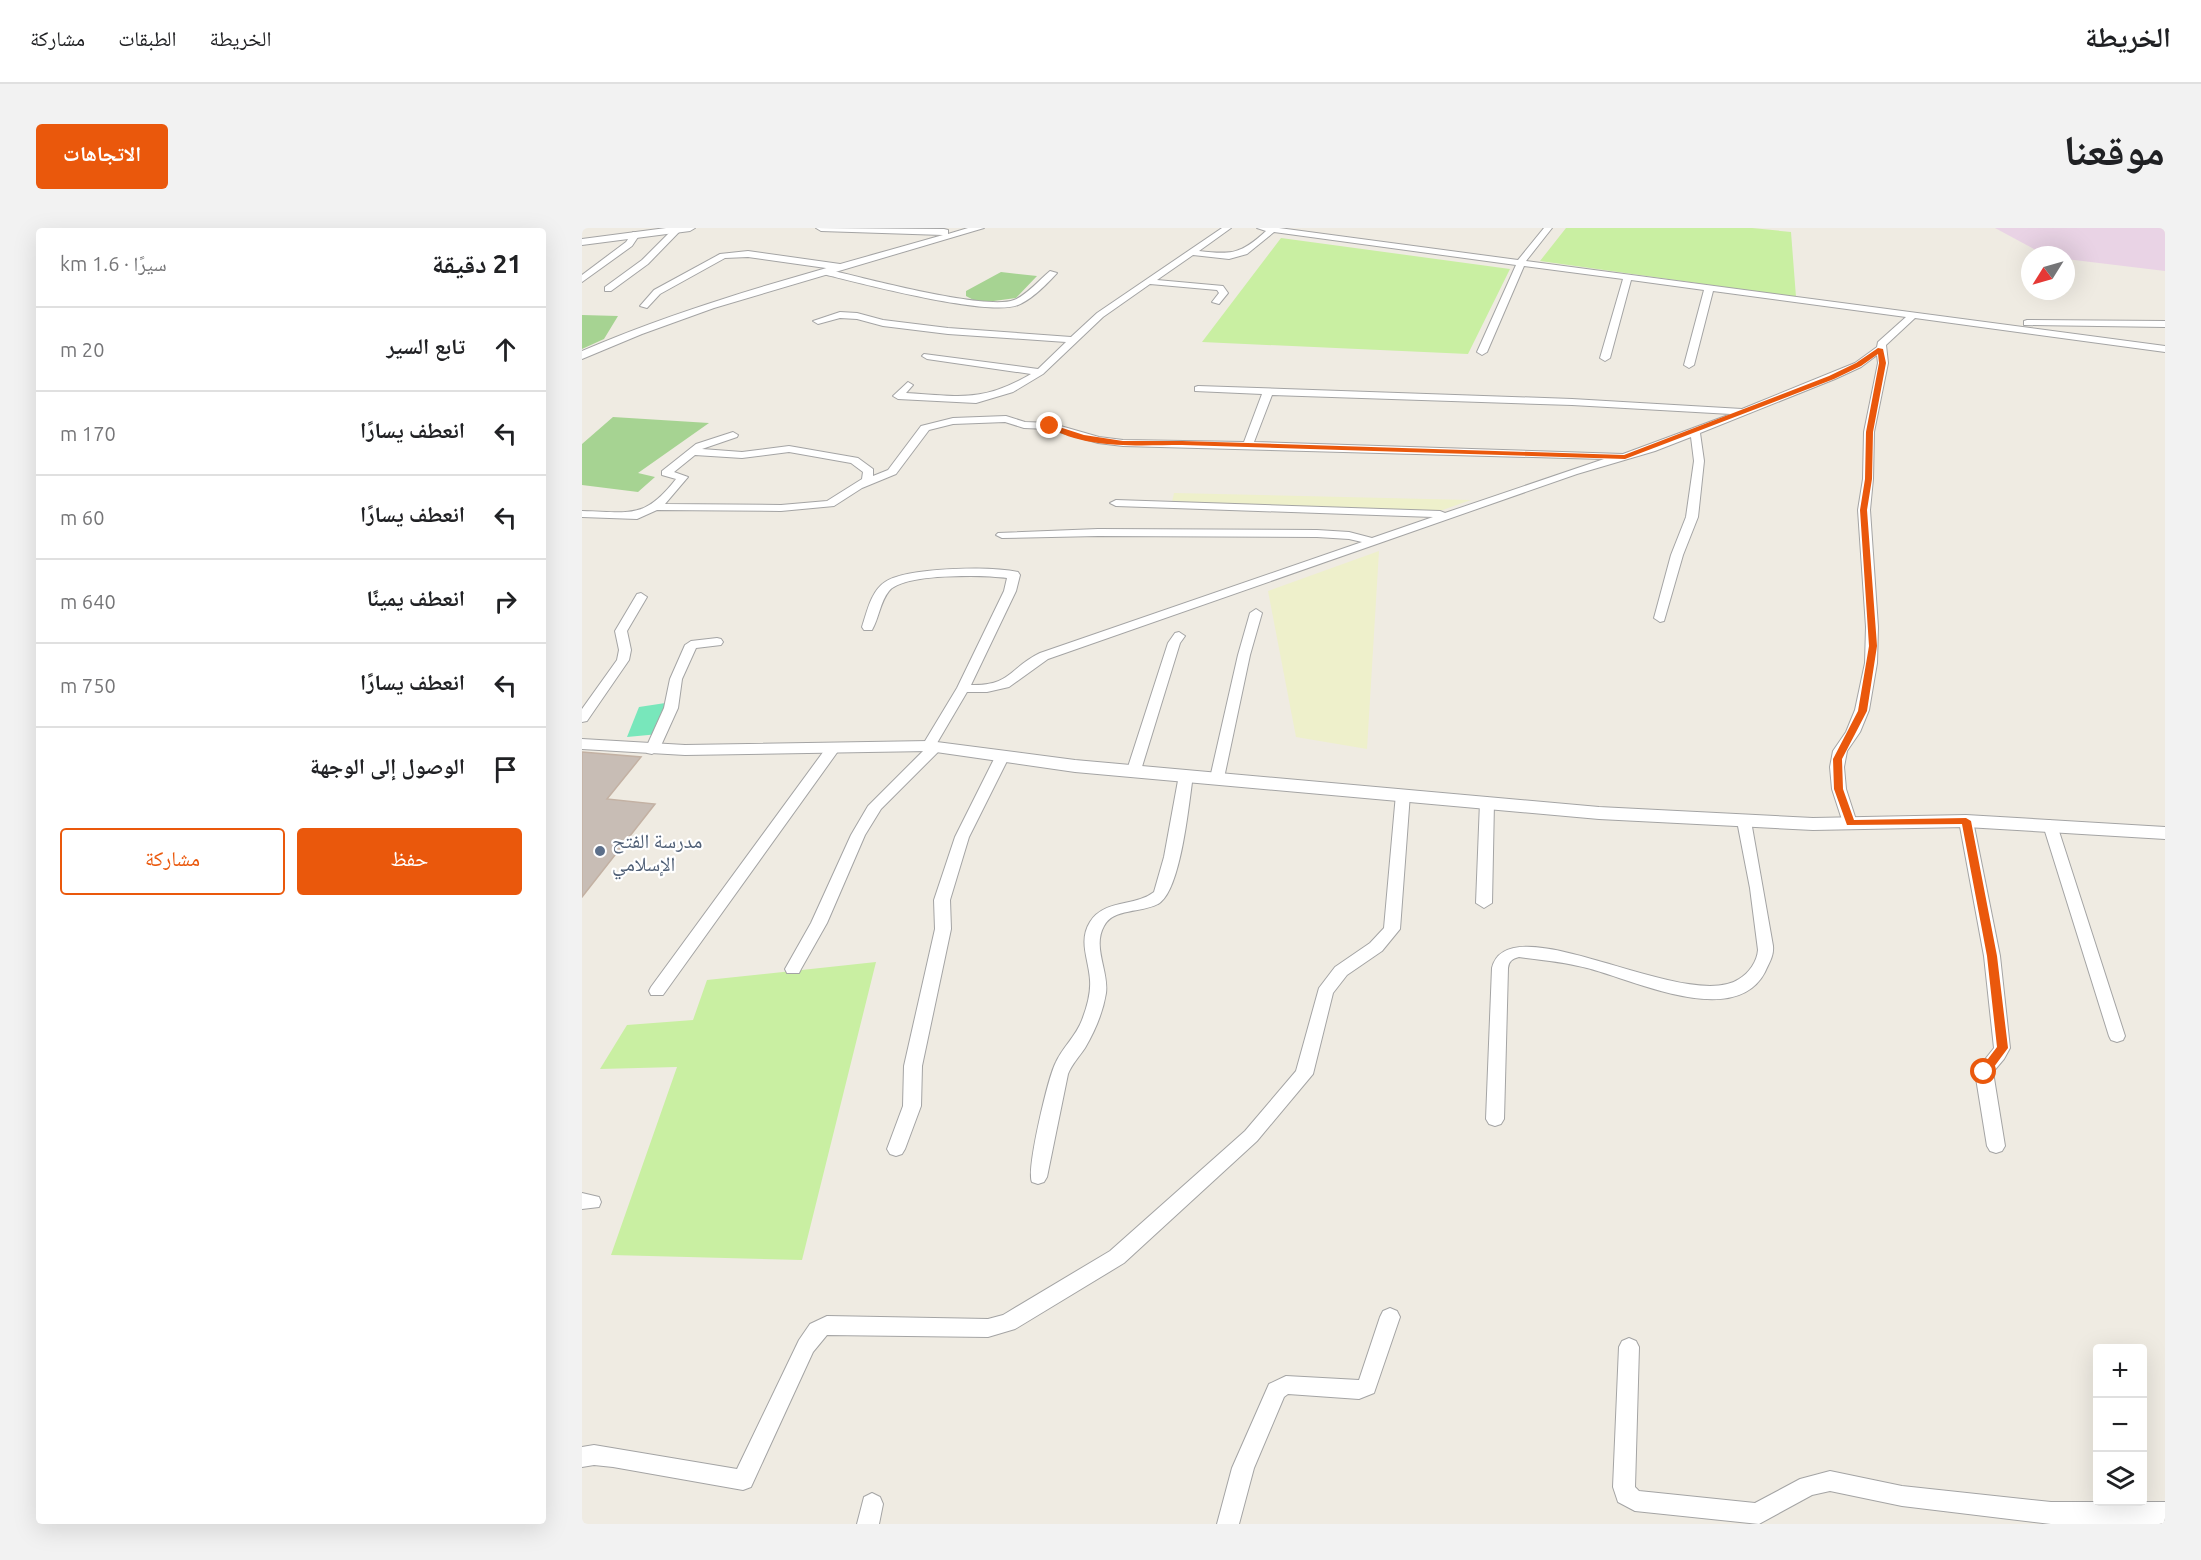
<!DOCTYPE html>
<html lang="ar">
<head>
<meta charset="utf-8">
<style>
	:root { --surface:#fff; --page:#f2f2f2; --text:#202124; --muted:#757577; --line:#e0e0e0; --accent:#ea580c }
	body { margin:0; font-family:Ubuntu,"Noto Naskh Arabic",sans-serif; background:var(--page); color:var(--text); direction:rtl }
	.controls { position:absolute; right:18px; bottom:18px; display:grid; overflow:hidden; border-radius:6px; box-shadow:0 6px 24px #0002 }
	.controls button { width:54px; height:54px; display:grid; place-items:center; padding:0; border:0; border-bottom:2px solid var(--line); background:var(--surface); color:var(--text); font:30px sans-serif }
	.compass { position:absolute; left:1439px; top:18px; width:54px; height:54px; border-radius:50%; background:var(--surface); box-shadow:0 6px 24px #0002; rotate:233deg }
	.stop { position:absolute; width:18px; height:18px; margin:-14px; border:4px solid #ea580c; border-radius:50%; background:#fff }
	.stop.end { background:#ea580c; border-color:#fff; box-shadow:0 2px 6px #0008 }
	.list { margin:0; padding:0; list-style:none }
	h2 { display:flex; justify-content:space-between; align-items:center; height:78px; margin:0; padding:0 24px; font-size:26px }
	h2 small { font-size:20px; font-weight:400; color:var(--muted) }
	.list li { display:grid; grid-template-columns:39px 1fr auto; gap:18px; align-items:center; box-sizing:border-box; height:84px; padding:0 24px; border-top:2px solid var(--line) }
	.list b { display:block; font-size:22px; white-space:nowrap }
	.list em { font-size:20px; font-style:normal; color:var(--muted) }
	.actions { display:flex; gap:12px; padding:18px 24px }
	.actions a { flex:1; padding:14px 0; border:2px solid var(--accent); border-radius:6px; text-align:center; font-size:21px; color:var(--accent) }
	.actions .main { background:var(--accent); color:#fff }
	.icon { flex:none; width:33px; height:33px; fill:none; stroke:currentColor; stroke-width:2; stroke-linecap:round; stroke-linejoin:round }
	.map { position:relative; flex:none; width:1583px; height:1296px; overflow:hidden; direction:ltr; border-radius:6px }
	header { display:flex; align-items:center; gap:36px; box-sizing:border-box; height:84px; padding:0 30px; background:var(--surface); border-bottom:2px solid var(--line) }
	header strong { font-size:28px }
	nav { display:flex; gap:33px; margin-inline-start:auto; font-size:21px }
	.intro { display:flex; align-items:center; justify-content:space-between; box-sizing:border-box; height:144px; padding:0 36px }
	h1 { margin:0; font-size:42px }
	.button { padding:15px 27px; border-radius:6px; background:var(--accent); color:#fff; font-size:21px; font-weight:700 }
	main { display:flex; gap:36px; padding:0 36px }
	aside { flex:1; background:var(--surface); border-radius:6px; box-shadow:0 6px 24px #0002 }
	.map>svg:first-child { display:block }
</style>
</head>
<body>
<header>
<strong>الخريطة</strong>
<nav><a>الخريطة</a><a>الطبقات</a><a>مشاركة</a></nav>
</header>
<div class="intro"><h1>موقعنا</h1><a class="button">الاتجاهات</a></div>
<main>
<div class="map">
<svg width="1583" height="1296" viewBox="0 0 1583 1296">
	<rect width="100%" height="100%" fill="#efebe2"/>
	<!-- industrial -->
	<path fill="#e9d3e5" d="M1413,0H1583V43L1484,31V27H1463Z"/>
	<!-- farmland -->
	<path fill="#eef0cb" d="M592,265L889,272L855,284L590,274Z
		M797,323L785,521L714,509L686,363Z"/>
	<!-- grass -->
	<path fill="#c9efa2" d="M984,0H1170L1209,4L1214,69L958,33Z
		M699,10L928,41L886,126L620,114Z
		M294,734L220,1032L29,1027L95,839L18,841L45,797L111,792L125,752Z"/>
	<!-- forest -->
	<path fill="#a6d392" d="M419,44L455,48L434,70L397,75L384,68V63Z
		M0,87L36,88L22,111L0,121Z
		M31,189L127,195L56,245L73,249L56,264L0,257V216Z"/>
	<!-- pitch -->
	<path fill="#78e7bb" d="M90,474L77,506L45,509L57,479Z"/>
	<!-- building -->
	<path fill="#c8bdb5" stroke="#c3b1a3" stroke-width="1.5" d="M0,524L59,529L25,571L73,576L0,669Z"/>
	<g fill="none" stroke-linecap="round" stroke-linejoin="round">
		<defs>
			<path id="minor" d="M92,0L100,1L66,36L29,63H23V59L60,32Z
				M640,0H649L617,23C650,27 659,26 684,3L675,0H697L936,32L962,0H970L944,33L1583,118V124L1333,90L1304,117L1306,135L1292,204L1291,251L1288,282L1296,399L1295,435L1287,482L1278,504L1265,523L1262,539L1264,561L1275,595L1273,598L1268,600L1261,595L1250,561L1248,539L1251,523L1264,504L1273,482L1283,435L1284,399L1276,282L1281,251L1282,204L1296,135L1295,127L1279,139L1253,151L1118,205L1122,233L1116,289L1101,327L1082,393L1078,394L1072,390L1089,327L1104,289L1112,233L1109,209L1073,223L995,246L466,431L427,459L405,464H385L355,515L360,519L358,522L299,581L283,607L245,695L219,741L217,745H205L203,741L229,695L269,607L286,578L343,521L340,518L375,460L422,363L425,350C402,347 322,345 307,363C298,374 297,390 290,402H282L280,399C285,384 289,363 303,354C325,339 410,338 436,344L438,347L434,363L389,457C429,458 427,440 458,425L780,314L767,311L735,309L516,308L420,310L414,307L416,305L516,301L735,302L767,304L790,310L851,289L534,278L528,275L534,272L858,283L863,285L1022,231L541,218L516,215L467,201L442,200L423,194L371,196L347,202L314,246L280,260L252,278L199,283L75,282L55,291L0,289V283C48,284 62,292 94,251L80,247V243L114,216L151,204L156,207L155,209L120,221L160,224L207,218L276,230L291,241V248L306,242L339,198L371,190L424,188L443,194L468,195L517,209L541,212L662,214L680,166L613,163V159L616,158L990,171L1160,181L1273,135L1295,119L1296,114L1324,89L1131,63L1112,137L1107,140L1102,137L1122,62L1049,52L1028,130L1023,133L1018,130L1041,51L942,38L905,124L900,127L895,124L934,37L692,4L665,26L647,31L611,27L575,52L641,58L646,65L637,76L630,74L637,65L635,62L568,56L521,89L461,146L431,164L394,175L316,171L311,168L326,154L331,157L324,165C378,168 399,175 449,146L345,131L340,128L342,126L456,141L484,114L366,106L301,98L275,91L258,90L236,96L231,93L258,84L275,85L301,92L366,100L489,109L515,85ZM690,167L990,177L1149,186L1041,226L672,214ZM207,224L269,235L281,244L280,251L245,273L199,277L83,276L106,249L92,244L113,227L160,230Z
				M51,4L58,6L50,18L0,54V47L44,14Z
				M166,23L258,36L262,39L258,42L166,29L143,30L78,66L65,80L58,78L72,62L138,26Z
				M244,41C278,49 404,83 432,72C445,67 457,52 468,43L475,45C466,55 449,72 436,77C406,89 277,55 241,46L240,44Z
				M1445,92L1583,93V99L1442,97V93Z
				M59,365L65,369L45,403L49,422L47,432L5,493L0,494V481L35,432L37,422L33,403L55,366Z
				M674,381L680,385L668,427L642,550L635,554L628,550L656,427L668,385Z
				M597,404L603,408L598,415L559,542L557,545H547L545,542L586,415L593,405Z
				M135,410L139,411L141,414L139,417L114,420L100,451L96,480L77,522L70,526L65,525L63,522L82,480L88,451L103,417L109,413Z
				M252,515L259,519L81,767H69L67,763L69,759L247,516Z
				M421,523L428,527L387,609L368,672L369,701L340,838L339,878L323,921L320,926L314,928L308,926L305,921L321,878L322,838L353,701L352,672L373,609L414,527Z
				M604,543L611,547C607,574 599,664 576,676C560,685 531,680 522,698C510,719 527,743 524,765C521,784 513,803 503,820C497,829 490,836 486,846L465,949L462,954L456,956L450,954C444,943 466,849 474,834C481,819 494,808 500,792C505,779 509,765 508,752C507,732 496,713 508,694C522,671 553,679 572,664L582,629L597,547Z
				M821,562L828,566L818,701L800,723L765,747L751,765L731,846L675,913L542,1035L433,1101L406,1109L245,1107L231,1124L169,1259L161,1262L31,1239L12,1237L0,1239V1219L12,1217L155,1241L217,1112L228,1096L245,1088L406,1091L421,1087L528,1023L663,903L714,843L737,760L753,739L788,715L802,700L814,566Z
				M905,569L912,574L910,675L902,680L894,675L898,574Z
				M1162,588L1169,593L1191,718C1192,728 1187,735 1183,744C1153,802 1050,751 1005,740C983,734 960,732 937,729C930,731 927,733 926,740L922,891L919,896L913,898L907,896L904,891L910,740C926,674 1105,786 1157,751C1167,745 1175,734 1176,722L1168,660L1155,593Z
				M1384,588L1391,593L1418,728L1428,820L1422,831L1411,844L1423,918L1420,923L1414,925L1408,923L1405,918L1393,844L1412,820L1402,728L1377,593Z
				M1468,592L1475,597L1543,808L1541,812L1535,814L1529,812L1527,808L1461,597Z
				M0,965L17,969L19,974L17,979L0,981Z
				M808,1080L815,1083L818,1089L792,1165L777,1171L706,1166L702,1169L672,1240L657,1296H635L650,1240L687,1156L704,1148L777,1152L798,1089L801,1083Z
				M1047,1110L1054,1113L1057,1119L1053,1259L1057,1263L1173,1275L1218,1251L1248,1243L1320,1258L1469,1274H1583V1296H1469L1320,1278L1248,1263L1230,1267L1177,1296L1053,1283L1036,1274L1031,1259L1037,1119L1040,1113Z
				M290,1265L298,1269L301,1276L297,1296H275L282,1269Z"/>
			<path id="tertiary" d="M84,0H113L108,3L0,17V11Z
				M234,0L362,1L366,2V6L386,0H402L132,80L60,106L0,131V123C116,73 239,42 361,7L239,3Z
				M0,511L103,517L347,513L493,532L1017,579L1231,590L1384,587L1583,599V611L1384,599L1231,602L1017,591L493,544L347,523L103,527L0,521Z"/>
		</defs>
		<!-- minor casing -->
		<use href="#minor" stroke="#a4a4a4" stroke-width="2"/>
		<!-- tertiary casing -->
		<use href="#tertiary" stroke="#a4a4a4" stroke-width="2"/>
		<!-- minor -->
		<use href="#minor" fill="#fff" fill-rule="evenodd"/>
		<!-- tertiary -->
		<use href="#tertiary" fill="#fff" fill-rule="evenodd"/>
	</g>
	<!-- route -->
	<path fill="#ea580c" d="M1296,120L1301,121L1304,135L1291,204L1290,251L1285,282L1295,418L1285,483L1260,531L1261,561L1272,592L1384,590L1389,593L1415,728L1426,820L1406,847L1402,848L1396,844L1415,819L1405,728L1380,596L1265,597L1252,561L1251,531L1276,483L1287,418L1278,282L1283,251L1284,204L1297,135L1296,126L1279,138L1252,151L1043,231L600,217C557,217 503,222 465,198L468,196L502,207L541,213H600L1042,227L1247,148L1274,135Z"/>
	<!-- markers -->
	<circle fill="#5c6f8a" stroke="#fff" stroke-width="2" cx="18" cy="623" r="6"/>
	<g text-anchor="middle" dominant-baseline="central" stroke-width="4.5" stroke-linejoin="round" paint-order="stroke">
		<!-- service labels -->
		<g font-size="20" fill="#4e5e75" stroke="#fff" text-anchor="start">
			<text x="30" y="612">مدرسة الفتح<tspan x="30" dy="23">الإسلامي</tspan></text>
		</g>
	</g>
</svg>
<div class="controls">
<button>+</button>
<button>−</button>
<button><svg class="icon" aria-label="layers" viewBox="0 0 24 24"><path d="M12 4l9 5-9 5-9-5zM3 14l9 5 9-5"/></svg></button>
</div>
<svg class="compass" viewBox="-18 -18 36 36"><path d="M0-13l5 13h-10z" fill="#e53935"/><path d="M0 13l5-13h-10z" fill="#757577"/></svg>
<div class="stop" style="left:1402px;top:844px"></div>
<div class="stop end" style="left:468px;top:198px"></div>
</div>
<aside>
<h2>21 دقيقة<small>سيرًا · 1.6 km</small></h2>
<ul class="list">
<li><svg class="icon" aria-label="ahead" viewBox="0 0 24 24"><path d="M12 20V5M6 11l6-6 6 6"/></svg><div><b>تابع السير</b></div><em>20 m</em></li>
<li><svg class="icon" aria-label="left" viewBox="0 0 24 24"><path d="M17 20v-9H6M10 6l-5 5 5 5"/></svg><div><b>انعطف يسارًا</b></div><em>170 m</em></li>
<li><svg class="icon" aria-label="left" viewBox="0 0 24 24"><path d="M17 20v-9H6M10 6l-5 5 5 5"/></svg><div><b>انعطف يسارًا</b></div><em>60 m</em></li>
<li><svg class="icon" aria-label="right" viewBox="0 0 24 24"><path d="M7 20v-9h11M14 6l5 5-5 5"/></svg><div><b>انعطف يمينًا</b></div><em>640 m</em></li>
<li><svg class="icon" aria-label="left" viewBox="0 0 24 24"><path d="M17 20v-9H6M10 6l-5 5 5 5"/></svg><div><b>انعطف يسارًا</b></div><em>750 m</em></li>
<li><svg class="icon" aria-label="arrive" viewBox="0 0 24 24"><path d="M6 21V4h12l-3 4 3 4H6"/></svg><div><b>الوصول إلى الوجهة</b></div></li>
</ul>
<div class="actions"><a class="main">حفظ</a><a>مشاركة</a></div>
</aside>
</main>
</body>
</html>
